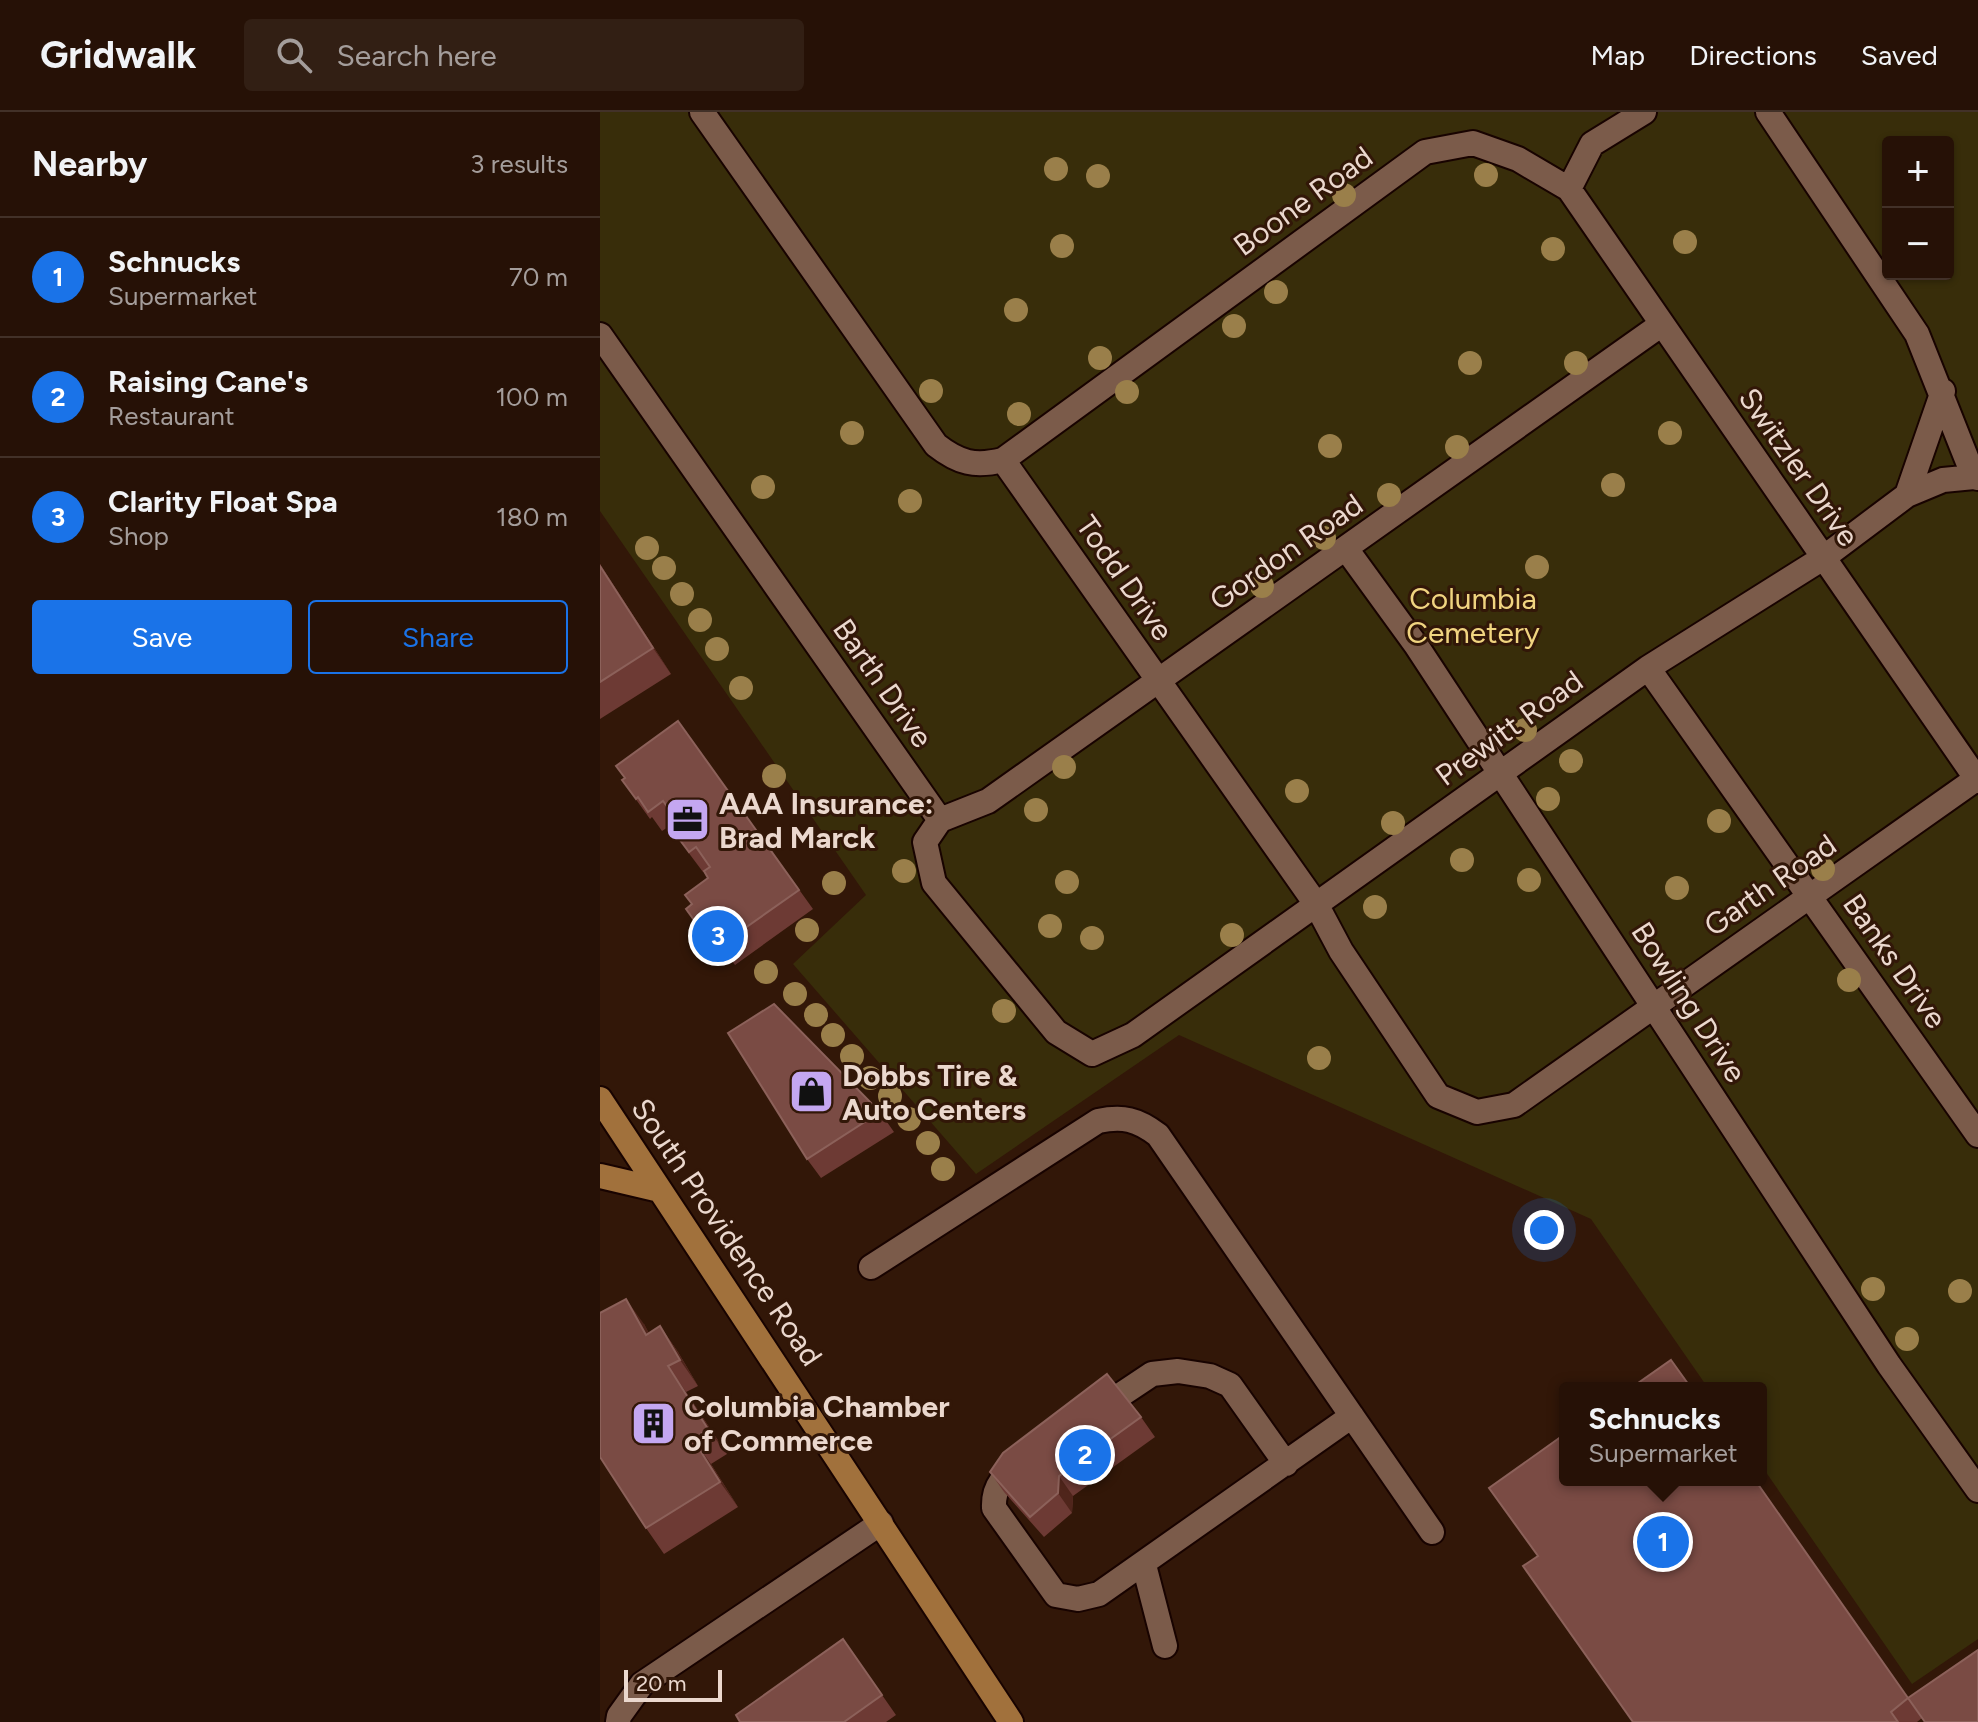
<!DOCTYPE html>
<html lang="en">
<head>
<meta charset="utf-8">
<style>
	:root { --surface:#261106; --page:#321f14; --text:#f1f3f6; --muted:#a49d9b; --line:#423128; --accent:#1a73e8 }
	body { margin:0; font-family:Figtree,sans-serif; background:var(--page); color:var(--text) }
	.controls { position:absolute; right:24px; top:24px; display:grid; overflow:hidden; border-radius:8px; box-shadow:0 2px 6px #0004 }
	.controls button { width:72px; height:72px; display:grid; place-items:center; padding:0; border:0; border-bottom:2px solid var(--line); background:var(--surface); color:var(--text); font:40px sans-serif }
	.scale { position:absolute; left:24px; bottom:20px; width:98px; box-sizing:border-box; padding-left:8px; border:4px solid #ebd8ce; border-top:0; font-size:22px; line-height:28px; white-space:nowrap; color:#ebd8ce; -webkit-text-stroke:6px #321708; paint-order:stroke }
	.you { position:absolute; left:944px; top:1118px; width:28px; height:28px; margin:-20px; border:6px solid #fff; border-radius:50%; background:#1a73e8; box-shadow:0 0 0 12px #1a73e833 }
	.badge { display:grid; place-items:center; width:52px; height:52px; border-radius:50%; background:var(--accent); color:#fff; font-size:26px; font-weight:700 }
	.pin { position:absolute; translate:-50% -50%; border:4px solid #fff; box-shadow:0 2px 8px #0006 }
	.popup { position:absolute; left:959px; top:1270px; width:208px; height:104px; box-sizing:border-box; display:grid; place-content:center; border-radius:8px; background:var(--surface); filter:drop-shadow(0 2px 6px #0005); font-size:26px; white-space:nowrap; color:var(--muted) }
	.popup b { font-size:30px; color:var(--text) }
	.popup::after { content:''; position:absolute; left:50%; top:100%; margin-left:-16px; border:16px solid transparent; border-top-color:var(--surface) }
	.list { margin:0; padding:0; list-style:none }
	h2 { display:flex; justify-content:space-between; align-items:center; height:104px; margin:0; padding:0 32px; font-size:34px }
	h2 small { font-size:26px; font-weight:400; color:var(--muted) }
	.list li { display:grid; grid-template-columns:52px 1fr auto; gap:24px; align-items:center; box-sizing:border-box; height:120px; padding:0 32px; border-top:2px solid var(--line) }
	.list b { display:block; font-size:30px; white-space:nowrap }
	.list p { margin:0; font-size:26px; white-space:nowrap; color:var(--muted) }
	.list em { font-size:26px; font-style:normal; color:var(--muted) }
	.actions { display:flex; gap:16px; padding:24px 32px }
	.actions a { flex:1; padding:18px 0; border:2px solid var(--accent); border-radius:8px; text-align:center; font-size:28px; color:var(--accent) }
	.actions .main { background:var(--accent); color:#fff }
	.icon { flex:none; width:44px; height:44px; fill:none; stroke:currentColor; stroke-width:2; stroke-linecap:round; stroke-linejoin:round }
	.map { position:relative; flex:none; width:1378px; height:1610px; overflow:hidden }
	header { display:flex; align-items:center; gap:48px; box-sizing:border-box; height:112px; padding:0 40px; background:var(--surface); border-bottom:2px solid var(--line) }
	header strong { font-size:38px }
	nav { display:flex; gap:44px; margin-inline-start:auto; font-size:28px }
	.search { width:560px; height:72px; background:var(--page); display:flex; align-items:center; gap:20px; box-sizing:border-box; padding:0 28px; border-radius:8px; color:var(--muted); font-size:30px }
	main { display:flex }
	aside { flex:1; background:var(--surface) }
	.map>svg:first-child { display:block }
</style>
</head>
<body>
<header>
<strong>Gridwalk</strong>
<div class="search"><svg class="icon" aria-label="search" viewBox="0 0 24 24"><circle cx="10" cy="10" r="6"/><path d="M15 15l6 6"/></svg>Search here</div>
<nav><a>Map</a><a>Directions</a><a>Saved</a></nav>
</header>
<main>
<aside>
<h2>Nearby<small>3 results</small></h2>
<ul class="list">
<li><span class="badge">1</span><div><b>Schnucks</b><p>Supermarket</p></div><em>70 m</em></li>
<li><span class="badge">2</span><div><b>Raising Cane's</b><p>Restaurant</p></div><em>100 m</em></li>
<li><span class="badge">3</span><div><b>Clarity Float Spa</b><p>Shop</p></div><em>180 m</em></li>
</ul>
<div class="actions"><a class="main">Save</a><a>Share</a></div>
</aside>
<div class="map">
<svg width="1378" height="1610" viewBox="0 0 1378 1610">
	<rect width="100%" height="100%" fill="#321708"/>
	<!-- green -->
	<path fill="#382d0a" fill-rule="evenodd" d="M0,0H1378V1527L1312,1572L1161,1353V1276H1108L991,1107L579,923L376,1062L193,852L266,783L0,399ZM1288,30H1348V162H1288Z"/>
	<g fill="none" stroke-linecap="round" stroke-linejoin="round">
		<defs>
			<path id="minor" d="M102,0L336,333C359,351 375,355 403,348L825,40L873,31L918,47L969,77L1378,669
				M1168,0L1317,222L1374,365L1378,366
				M969,77L992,32L1044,0
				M0,223L340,708L325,730L334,771L456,920L492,942L533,923L1048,556L1223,446L1307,383L1343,368L1374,365
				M403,348L716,792L741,839L838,984L877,1000L914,993L1376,667
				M1307,383L1343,279
				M747,438L816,533L1289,1253L1378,1378
				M1048,556L1378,1023
				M340,708L388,689L1062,212
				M271,1155L498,1009C523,1004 537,1007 558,1023L832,1420
				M495,1300L552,1262L578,1259L610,1264L630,1273L686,1352
				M422,1351C404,1364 393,1373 394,1396L456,1483L478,1487L499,1482L752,1304
				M544,1453L565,1534
				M18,1610L19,1604L42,1572L281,1411"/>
			<path id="major" d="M0,987L411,1610
				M0,1064L60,1078"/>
		</defs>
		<!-- minor casing -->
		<use href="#minor" stroke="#180300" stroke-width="28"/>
		<!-- major casing -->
		<use href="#major" stroke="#180300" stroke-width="28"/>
		<!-- minor -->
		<use href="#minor" stroke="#7b5b4a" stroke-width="24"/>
		<!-- major -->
		<use href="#major" stroke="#a1713c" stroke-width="24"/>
	</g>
	<!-- trees -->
	<g fill="#9a7f4a">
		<circle cx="456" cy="57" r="12"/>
		<circle cx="886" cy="63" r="12"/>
		<circle cx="498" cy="64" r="12"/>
		<circle cx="744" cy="83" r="12"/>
		<circle cx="1085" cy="130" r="12"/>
		<circle cx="462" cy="134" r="12"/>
		<circle cx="953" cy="137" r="12"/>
		<circle cx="676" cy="180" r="12"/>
		<circle cx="416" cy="198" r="12"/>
		<circle cx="634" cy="214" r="12"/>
		<circle cx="500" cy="246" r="12"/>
		<circle cx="870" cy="251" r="12"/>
		<circle cx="976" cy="251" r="12"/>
		<circle cx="331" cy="279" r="12"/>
		<circle cx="527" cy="280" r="12"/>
		<circle cx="419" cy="302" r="12"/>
		<circle cx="252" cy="321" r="12"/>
		<circle cx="1070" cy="321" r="12"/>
		<circle cx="730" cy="334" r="12"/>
		<circle cx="857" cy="335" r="12"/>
		<circle cx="1013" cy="373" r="12"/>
		<circle cx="163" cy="375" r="12"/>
		<circle cx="789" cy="383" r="12"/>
		<circle cx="310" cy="389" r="12"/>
		<circle cx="724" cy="426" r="12"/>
		<circle cx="47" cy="436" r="12"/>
		<circle cx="937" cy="455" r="12"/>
		<circle cx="64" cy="456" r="12"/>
		<circle cx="662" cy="474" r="12"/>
		<circle cx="82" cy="482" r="12"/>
		<circle cx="100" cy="508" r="12"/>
		<circle cx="117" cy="537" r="12"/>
		<circle cx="141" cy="576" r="12"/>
		<circle cx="925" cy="618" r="12"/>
		<circle cx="971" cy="649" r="12"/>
		<circle cx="464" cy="655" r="12"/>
		<circle cx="174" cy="664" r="12"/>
		<circle cx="697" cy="679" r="12"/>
		<circle cx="948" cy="687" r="12"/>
		<circle cx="436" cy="698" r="12"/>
		<circle cx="1119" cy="709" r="12"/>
		<circle cx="793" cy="711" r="12"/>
		<circle cx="862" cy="748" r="12"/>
		<circle cx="1223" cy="757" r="12"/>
		<circle cx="304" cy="759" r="12"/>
		<circle cx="929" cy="768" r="12"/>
		<circle cx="467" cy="770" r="12"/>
		<circle cx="234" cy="771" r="12"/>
		<circle cx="1077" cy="776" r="12"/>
		<circle cx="775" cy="795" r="12"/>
		<circle cx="450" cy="814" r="12"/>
		<circle cx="207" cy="818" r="12"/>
		<circle cx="632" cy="823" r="12"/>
		<circle cx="492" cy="826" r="12"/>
		<circle cx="166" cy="860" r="12"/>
		<circle cx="1249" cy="868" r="12"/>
		<circle cx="195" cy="882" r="12"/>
		<circle cx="404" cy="899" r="12"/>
		<circle cx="216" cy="903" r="12"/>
		<circle cx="233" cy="923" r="12"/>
		<circle cx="252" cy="944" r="12"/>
		<circle cx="719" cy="946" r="12"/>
		<circle cx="270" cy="966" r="12"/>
		<circle cx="290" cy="984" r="12"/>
		<circle cx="309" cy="1007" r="12"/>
		<circle cx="328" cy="1031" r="12"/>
		<circle cx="343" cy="1057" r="12"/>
		<circle cx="1273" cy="1177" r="12"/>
		<circle cx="1360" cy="1179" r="12"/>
		<circle cx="1307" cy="1227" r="12"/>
	</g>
	<!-- wall -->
	<path fill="#6d3a34" d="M0,452L71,562L0,607Z
		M78,609L213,797L135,853L128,844L123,849L86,797L91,792L108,766L110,755L103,760L88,740L81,715L77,709L62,719L52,705L50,707L22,668Z
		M280,1000L294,1020L221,1066L207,1047Z
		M44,1212L49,1222L60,1214L78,1240L98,1274L86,1280L127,1342L111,1352L138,1395L64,1442L46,1416Z
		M541,1305L555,1325L473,1384L472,1401L444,1425L404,1380L390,1360Z
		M1155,1368L1322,1606L1317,1610H1033Z
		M243,1527L296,1603L286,1610H140Z"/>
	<!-- shaded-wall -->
	<path fill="#4f251b" d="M0,452L71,562L53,536L0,454Z
		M26,1187L44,1212L65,1249L46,1223Z
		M60,1214L78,1240L98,1274L80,1248Z
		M68,1254L86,1280L127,1342L108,1317Z
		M93,1327L111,1352L138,1395L120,1370Z
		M459,1364L473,1384L472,1401L458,1381Z"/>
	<!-- building -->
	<path fill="#7a4b44" stroke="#8c615a" stroke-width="2" d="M0,454L53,536L0,570Z
		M78,609L199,778L121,833L114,825L109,829L86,797L92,792L85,783L108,766L104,759L110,755L96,735L89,740L74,720L82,715L63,689L48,700L38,685L36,687L22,668L25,666L16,654Z
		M174,892L280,1000L207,1047L128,921Z
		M26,1187L46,1223L60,1214L80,1248L68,1254L108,1317L93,1327L120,1370L46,1416L0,1345V1201Z
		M1071,1248L1091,1276H1031Z
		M507,1262L541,1305L459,1364L458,1381L430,1405L390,1360L403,1341Z
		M965,1322V1368H1155L1308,1586L1291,1600L1298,1610H1033L923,1454L938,1444L889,1376Z
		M243,1527L282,1583L244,1610H140L136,1603Z
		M1378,1538V1610H1325L1308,1586Z"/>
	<!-- icons -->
	<defs>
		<symbol id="office-square" viewBox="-11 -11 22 22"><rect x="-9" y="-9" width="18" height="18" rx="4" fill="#c4a7f1" stroke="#321708"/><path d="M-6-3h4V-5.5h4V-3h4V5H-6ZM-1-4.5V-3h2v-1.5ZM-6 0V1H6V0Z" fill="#111"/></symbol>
		<symbol id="shop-square" viewBox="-11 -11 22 22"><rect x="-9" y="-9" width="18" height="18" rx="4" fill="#c4a7f1" stroke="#321708"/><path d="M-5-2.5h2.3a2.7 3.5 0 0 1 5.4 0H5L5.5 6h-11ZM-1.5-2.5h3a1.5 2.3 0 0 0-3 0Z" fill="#111"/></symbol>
		<symbol id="building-square" viewBox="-11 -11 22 22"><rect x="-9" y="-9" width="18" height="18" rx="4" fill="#c4a7f1" stroke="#321708"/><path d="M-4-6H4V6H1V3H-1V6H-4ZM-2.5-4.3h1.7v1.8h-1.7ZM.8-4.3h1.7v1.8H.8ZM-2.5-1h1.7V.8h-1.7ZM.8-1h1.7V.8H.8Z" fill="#111"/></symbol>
	</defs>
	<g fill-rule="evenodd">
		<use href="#office-square" x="62" y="682" width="51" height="51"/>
		<use href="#shop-square" x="186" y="954" width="51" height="51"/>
		<use href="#building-square" x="28" y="1286" width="51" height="51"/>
	</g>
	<g text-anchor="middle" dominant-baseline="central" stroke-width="6" stroke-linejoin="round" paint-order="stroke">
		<!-- street labels -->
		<g font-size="30" fill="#ebd8ce" stroke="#321708">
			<text transform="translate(703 89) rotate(-36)">Boone Road</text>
			<text transform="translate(1199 355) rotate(55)">Switzler Drive</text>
			<text transform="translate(686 440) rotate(-35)">Gordon Road</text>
			<text transform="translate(525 466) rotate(55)">Todd Drive</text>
			<text transform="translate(283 571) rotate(55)">Barth Drive</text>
			<text transform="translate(909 616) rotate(-36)">Prewitt Road</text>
			<text transform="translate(1170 773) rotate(-35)">Garth Road</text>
			<text transform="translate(1295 849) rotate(55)">Banks Drive</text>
			<text transform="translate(1089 890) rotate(57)">Bowling Drive</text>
			<text transform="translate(127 1120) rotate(56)">South Providence Road</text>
		</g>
		<!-- park labels -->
		<g font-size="30" fill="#f0d480" stroke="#321708">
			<text x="873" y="486">Columbia<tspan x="873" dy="34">Cemetery</tspan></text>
		</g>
		<!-- poi labels -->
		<g font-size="30" font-weight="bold" fill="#ebd8ce" stroke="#321708" text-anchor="start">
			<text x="119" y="691">AAA Insurance:<tspan x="119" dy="34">Brad Marck</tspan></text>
			<text x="242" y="963">Dobbs Tire &amp;<tspan x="242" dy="34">Auto Centers</tspan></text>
			<text x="84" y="1294">Columbia Chamber<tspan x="84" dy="34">of Commerce</tspan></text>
		</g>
	</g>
</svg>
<div class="controls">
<button>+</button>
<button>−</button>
</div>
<div class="scale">20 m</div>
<div class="you"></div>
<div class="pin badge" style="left:1063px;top:1430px">1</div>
<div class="popup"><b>Schnucks</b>Supermarket</div>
<div class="pin badge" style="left:485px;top:1343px">2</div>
<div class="pin badge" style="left:118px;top:824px">3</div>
</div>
</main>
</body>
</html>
